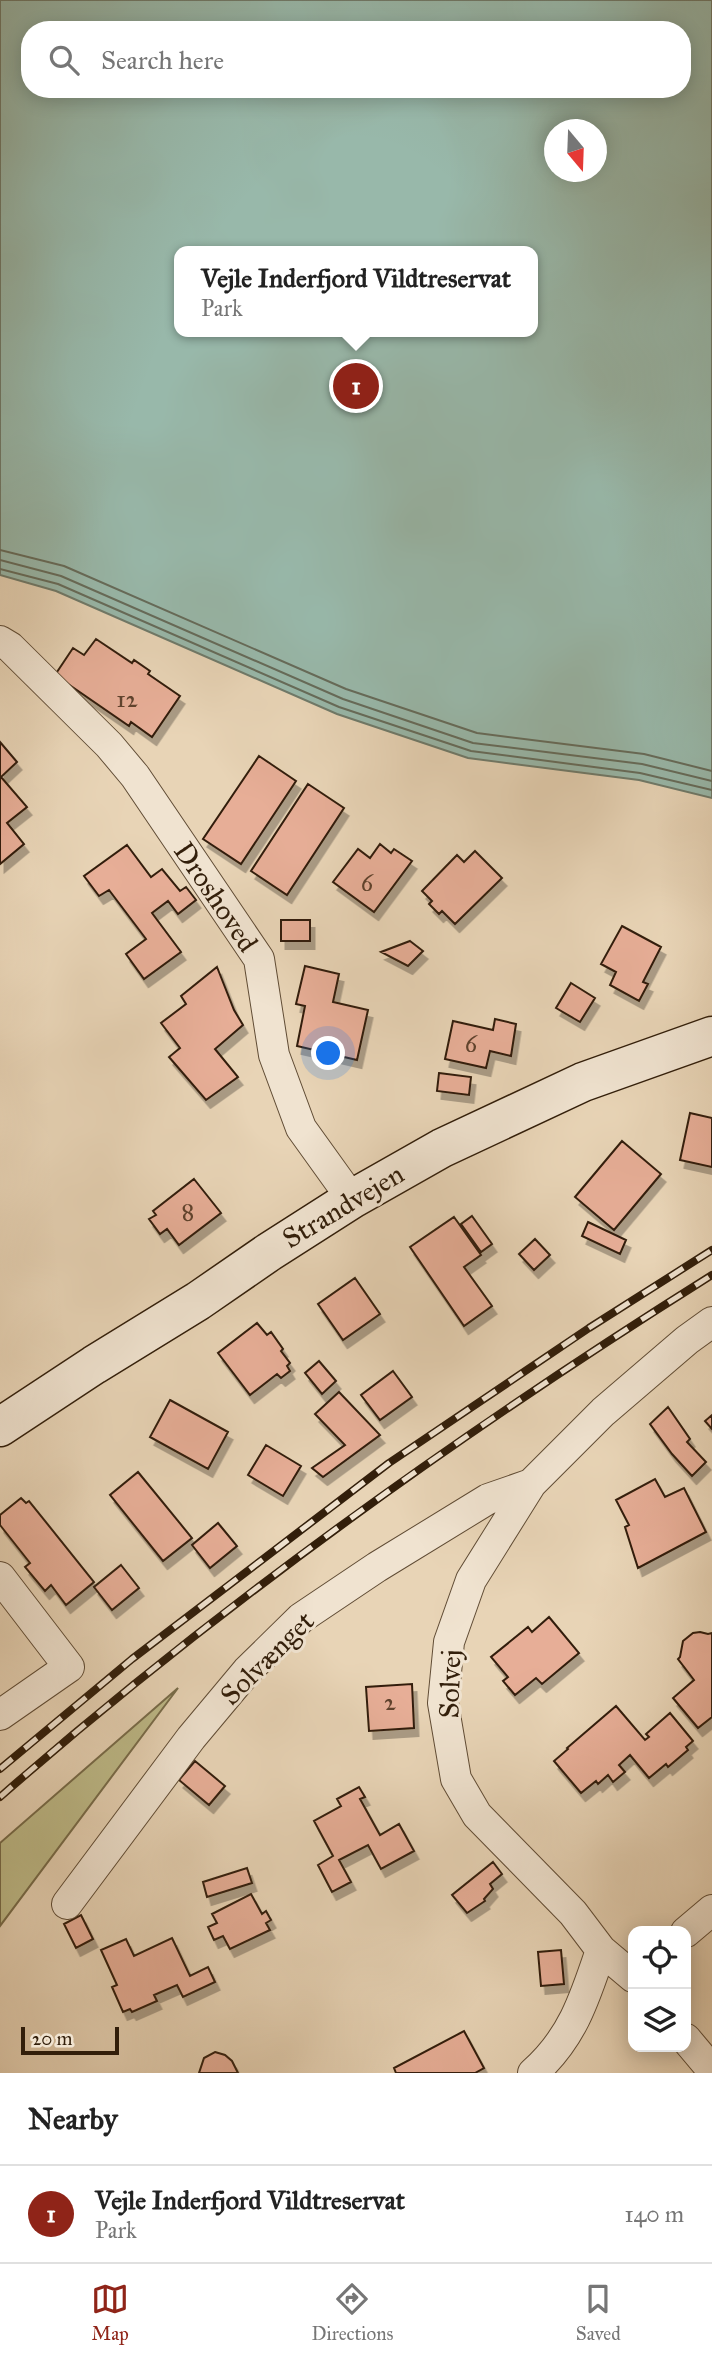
<!DOCTYPE html>
<html lang="en">
<head>
<meta charset="utf-8">
<style>
	:root { --surface:#fff; --page:#f6f6f6; --text:#222; --muted:#767676; --line:#e0e0e0; --accent:#8f2418 }
	body { margin:0; font-family:"IM FELL Great Primer",serif; background:var(--page); color:var(--text) }
	.controls { position:absolute; right:21px; bottom:21px; display:grid; overflow:hidden; border-radius:14px; box-shadow:0 4px 18px #0003 }
	.controls button { width:63px; height:63px; display:grid; place-items:center; padding:0; border:0; border-bottom:2px solid var(--line); background:var(--surface); color:var(--text); font:35px sans-serif }
	.compass { position:absolute; left:544px; top:119px; width:63px; height:63px; border-radius:50%; background:var(--surface); box-shadow:0 4px 18px #0003; rotate:161deg }
	.scale { position:absolute; left:21px; bottom:18px; width:98px; box-sizing:border-box; padding-left:7px; border:4px solid #321e0a; border-top:0; font-size:19px; line-height:24px; white-space:nowrap; color:#321e0a; -webkit-text-stroke:5px #f0e3d0; paint-order:stroke }
	.you { position:absolute; left:329px; top:1054px; width:24px; height:24px; margin:-18px; border:5px solid #fff; border-radius:50%; background:#1a73e8; box-shadow:0 0 0 10px #1a73e833 }
	.badge { display:grid; place-items:center; width:46px; height:46px; border-radius:50%; background:var(--accent); color:#fff; font-size:23px; font-weight:700 }
	.pin { position:absolute; translate:-50% -50%; border:4px solid #fff; box-shadow:0 2px 7px #0006 }
	.popup { position:absolute; left:174px; top:246px; width:364px; height:91px; box-sizing:border-box; display:grid; place-content:center; border-radius:14px; background:var(--surface); filter:drop-shadow(0 2px 5px #0005); font-size:23px; white-space:nowrap; color:var(--muted) }
	.popup b { font-size:26px; color:var(--text) }
	.popup::after { content:''; position:absolute; left:50%; top:100%; margin-left:-14px; border:14px solid transparent; border-top-color:var(--surface) }
	.list { margin:0; padding:0; list-style:none }
	h2 { display:flex; justify-content:space-between; align-items:center; height:91px; margin:0; padding:0 28px; font-size:30px }
	h2 small { font-size:23px; font-weight:400; color:var(--muted) }
	.list li { display:grid; grid-template-columns:46px 1fr auto; gap:21px; align-items:center; box-sizing:border-box; height:98px; padding:0 28px; border-top:2px solid var(--line) }
	.list b { display:block; font-size:26px; white-space:nowrap }
	.list p { margin:0; font-size:23px; white-space:nowrap; color:var(--muted) }
	.list em { font-size:23px; font-style:normal; color:var(--muted) }
	.icon { flex:none; width:38px; height:38px; fill:none; stroke:currentColor; stroke-width:2; stroke-linecap:round; stroke-linejoin:round }
	.map { position:relative; flex:none; width:712px; height:2073px; overflow:hidden }
	.search { position:absolute; background:var(--surface); box-shadow:0 4px 18px #0003; left:21px; right:21px; top:21px; height:77px; display:flex; align-items:center; gap:18px; box-sizing:border-box; padding:0 24px; border-radius:28px; color:var(--muted); font-size:26px }
	.sheet { height:189px; background:var(--surface) }
	nav { display:flex; justify-content:space-around; align-items:center; box-sizing:border-box; height:98px; border-top:2px solid var(--line); background:var(--surface); font-size:19px; color:var(--muted) }
	nav a { display:grid; justify-items:center; gap:4px }
	nav .on { color:var(--accent) }
	.map>svg:first-child { display:block }
</style>
</head>
<body>
<div class="map">
<svg width="712" height="2073" viewBox="0 0 712 2073">
	<defs>
		<filter id="shadow"><feDropShadow dx="4.5" dy="8" stdDeviation="0" flood-color="#0004"/></filter>
	</defs>
	<rect width="100%" height="100%" fill="#e8d4b6"/>
	<filter id="stains"><feTurbulence type="fractalNoise" baseFrequency=".00286" numOctaves="4"/><feColorMatrix values="0 0 0 0 .2 0 0 0 0 .09 0 0 0 0 .02 0 0 0 .5 -.17"/></filter>
	<radialGradient id="worn" r=".72"><stop offset=".6" stop-color="#630" stop-opacity="0"/><stop offset="1" stop-color="#630" stop-opacity=".3"/></radialGradient>
	<!-- green -->
	<path fill="#bebb89" stroke="#786c4a" stroke-width="2" d="M178,1688L0,1926V1843Z"/>
	<!-- water -->
	<path fill="#98b8aa" stroke="#6f7a6a" stroke-width="2" fill-rule="evenodd" d="M0,0H712V798L639,780L468,758L337,714L56,591L0,575ZM30,30H682V89H30ZM554,130H596V172H554ZM179,251H533V332H179Z"/>
	<g fill="none" stroke-linecap="round" stroke-linejoin="round">
		<!-- shore -->
		<path stroke="#656b5a" stroke-width="2" d="M0,550L64,566L346,689L477,733L644,754L712,771
			M0,560L61,576L343,699L473,743L642,764L712,781
			M0,569L58,584L339,707L471,751L640,773L712,790"/>
	</g>
	<!-- building -->
	<path fill="#e7ae97" stroke="#321e0a" stroke-width="2" filter="url(#shadow)" d="M96,639L132,663L134,660L150,671L148,674L180,696L152,737L131,722L129,726L55,675L73,648L84,655Z
		M0,742L17,762L1,777L27,807L7,823L24,844L0,864Z
		M259,756L296,781L241,864L203,839Z
		M308,784L344,808L287,895L251,871Z
		M380,844L391,853L394,849L412,861L374,912L333,882L358,849L370,858Z
		M127,845L151,877L162,869L180,891L186,887L196,900L178,914L168,901L152,913L181,952L144,979L126,954L146,939L109,890L99,896L84,876Z
		M475,851L502,878L455,924L442,911L439,914L429,904L432,901L422,891L457,855L464,862Z
		M281,920H310V941H281Z
		M622,926L661,947L643,982L648,984L639,1001L610,985L616,972L601,964Z
		M410,941L423,951L408,966L381,952Z
		M305,966L339,974L333,1002L368,1010L357,1060L297,1046L305,1006L296,1004Z
		M217,967L234,1010L243,1025L215,1049L238,1077L206,1100L169,1057L180,1048L161,1023L186,1004L181,996Z
		M571,983L595,998L580,1022L556,1008Z
		M495,1019L516,1024L511,1056L490,1051L486,1068L445,1059L453,1021L493,1030Z
		M439,1073L471,1077L469,1095L437,1091Z
		M690,1113L712,1118V1167L680,1160Z
		M622,1141L661,1174L614,1230L575,1197Z
		M194,1179L221,1213L179,1245L167,1229L160,1234L149,1219L156,1215L153,1211Z
		M472,1216L492,1244L481,1252L461,1224Z
		M454,1217L481,1255L464,1267L492,1306L464,1326L410,1247Z
		M588,1222L626,1240L620,1254L582,1236Z
		M535,1239L550,1255L534,1270L519,1254Z
		M355,1278L380,1314L343,1340L318,1304Z
		M257,1323L267,1335L271,1332L283,1349L281,1351L290,1363L287,1366L290,1371L281,1378L277,1374L250,1395L218,1353Z
		M319,1361L336,1381L322,1394L305,1373Z
		M393,1371L412,1397L380,1420L361,1395Z
		M339,1392L380,1435L323,1477L312,1468L345,1445L315,1414Z
		M170,1400L228,1432L208,1469L150,1437Z
		M668,1407L690,1439L687,1442L706,1462L692,1476L672,1454L650,1424Z
		M712,1415V1429L705,1421Z
		M266,1445L301,1466L283,1496L248,1475Z
		M138,1472L192,1538L163,1561L110,1495Z
		M655,1479L665,1497L684,1488L706,1532L638,1568L625,1527L629,1525L616,1500Z
		M21,1498L26,1503L29,1501L94,1582L66,1605L51,1585L45,1591L25,1567L30,1563L0,1525V1515Z
		M218,1523L237,1546L210,1568L192,1545Z
		M121,1565L139,1588L112,1610L94,1587Z
		M549,1617L579,1653L542,1684L536,1678L515,1695L503,1681L508,1677L491,1657L528,1627L532,1632Z
		M700,1632L708,1634L712,1633V1717L698,1728L673,1698L694,1680L678,1659L680,1657L683,1641L693,1633Z
		M412,1684L414,1728L369,1731L366,1687Z
		M616,1706L645,1740L649,1737L646,1734L670,1713L693,1741L686,1747L688,1750L668,1767L666,1764L649,1778L630,1755L619,1765L625,1772L613,1782L608,1775L598,1784L596,1781L581,1793L554,1761L568,1749L567,1748Z
		M195,1761L225,1786L209,1805L179,1780Z
		M359,1787L365,1797L360,1799L380,1835L399,1824L414,1851L381,1869L368,1845L339,1860L351,1882L332,1892L318,1865L333,1856L314,1821L341,1806L337,1799Z
		M493,1862L502,1874L490,1884L493,1889L484,1899L485,1901L467,1913L452,1895Z
		M247,1868L252,1883L207,1897L203,1882Z
		M251,1894L262,1914L266,1911L271,1920L266,1923L270,1930L230,1949L223,1936L214,1940L208,1927L217,1923L212,1914Z
		M81,1915L93,1939L76,1948L64,1924Z
		M172,1938L190,1976L208,1967L215,1982L183,1997L177,1985L154,1995L157,2001L132,2012L130,2009L123,2012L112,1987L117,1985L101,1950L126,1939L134,1956Z
		M561,1950L564,1984L541,1986L538,1952Z
		M464,2031L484,2068L475,2073H396L394,2068Z
		M215,2052L225,2055L232,2061L238,2073H199L204,2058Z"/>
	<g fill="none" stroke-linecap="round" stroke-linejoin="round">
		<defs>
			<path id="street" d="M0,641L10,647L109,745L135,776L259,959L274,1055L301,1128L352,1199
				M0,1577L69,1667L0,1715
				M67,1904L191,1738L247,1671L301,1618L377,1567L488,1499L531,1484
				M686,1932L712,1910
				M601,1950L633,1977
				M686,2039L712,2070
				M533,2073C572,2039 585,1998 601,1950L573,1913L477,1815L456,1779L443,1703L449,1642L471,1580L531,1484L603,1412L687,1340L712,1322"/>
			<path id="secondary" d="M0,1427L94,1365L198,1301L269,1252L352,1199L442,1148L583,1082L712,1036"/>
		</defs>
		<!-- street casing -->
		<use href="#street" stroke="#604c35" stroke-width="32"/>
		<!-- secondary casing -->
		<use href="#secondary" stroke="#321e0a" stroke-width="41"/>
		<!-- street -->
		<use href="#street" stroke="#f0e3d0" stroke-width="30"/>
		<!-- secondary -->
		<use href="#secondary" stroke="#f0e3d0" stroke-width="38"/>
		<defs>
			<path id="rail" d="M0,1769L132,1659L389,1463L589,1328L712,1250
				M0,1797C222,1603 462,1432 712,1275"/>
		</defs>
		<!-- rail casing -->
		<use href="#rail" stroke="#321e0a" stroke-width="8"/>
		<!-- rail -->
		<use href="#rail" stroke="#f0e3d0" stroke-width="5" stroke-dasharray="16" stroke-linecap="butt"/>
	</g>
	<g text-anchor="middle" dominant-baseline="central" stroke-width="6" stroke-linejoin="round" paint-order="stroke">
		<!-- number labels -->
		<g font-size="24" fill="#5f422d">
			<text x="127" y="699">12</text>
			<text x="367" y="883">6</text>
			<text x="471" y="1044">6</text>
			<text x="188" y="1212">8</text>
			<text x="390" y="1702">2</text>
		</g>
		<!-- street labels -->
		<g font-size="28" fill="#321e0a" stroke="#f0e3d0">
			<text transform="translate(216 897) rotate(56)">Droshoved</text>
			<text transform="translate(343 1206) rotate(-31)">Strandvejen</text>
			<text transform="translate(267 1658) rotate(-45)">Solvænget</text>
			<text transform="translate(450 1684) rotate(-88)">Solvej</text>
		</g>
	</g>
	<rect width="100%" height="100%" filter="url(#stains)"/>
	<rect width="100%" height="100%" fill="url(#worn)"/>
</svg>
<div class="controls">
<button><svg class="icon" aria-label="locate" viewBox="0 0 24 24"><circle cx="12" cy="12" r="6"/><path d="M12 2v4M12 18v4M2 12h4M18 12h4"/></svg></button>
<button><svg class="icon" aria-label="layers" viewBox="0 0 24 24"><path d="M12 4l9 5-9 5-9-5zM3 14l9 5 9-5"/></svg></button>
</div>
<svg class="compass" viewBox="-18 -18 36 36"><path d="M0-13l5 13h-10z" fill="#e53935"/><path d="M0 13l5-13h-10z" fill="#767676"/></svg>
<div class="scale">20 m</div>
<div class="you"></div>
<div class="pin badge" style="left:356px;top:386px">1</div>
<div class="popup"><b>Vejle Inderfjord Vildtreservat</b>Park</div>
<div class="search"><svg class="icon" aria-label="search" viewBox="0 0 24 24"><circle cx="10" cy="10" r="6"/><path d="M15 15l6 6"/></svg>Search here</div>
</div>
<section class="sheet">
<h2>Nearby<small></small></h2>
<ul class="list">
<li><span class="badge">1</span><div><b>Vejle Inderfjord Vildtreservat</b><p>Park</p></div><em>140 m</em></li>
</ul>
</section>
<nav>
<a class="on"><svg class="icon" aria-label="map" viewBox="0 0 24 24"><path d="M3 6l6-2 6 2 6-2v14l-6 2-6-2-6 2zM9 4v14M15 6v14"/></svg>Map</a>
<a><svg class="icon" aria-label="directions" viewBox="0 0 24 24"><path d="M12 3l9 9-9 9-9-9zM9 14v-3h6M13 9l2 2-2 2"/></svg>Directions</a>
<a><svg class="icon" aria-label="saved" viewBox="0 0 24 24"><path d="M7 4h10v16l-5-4-5 4z"/></svg>Saved</a>
</nav>
</body>
</html>
